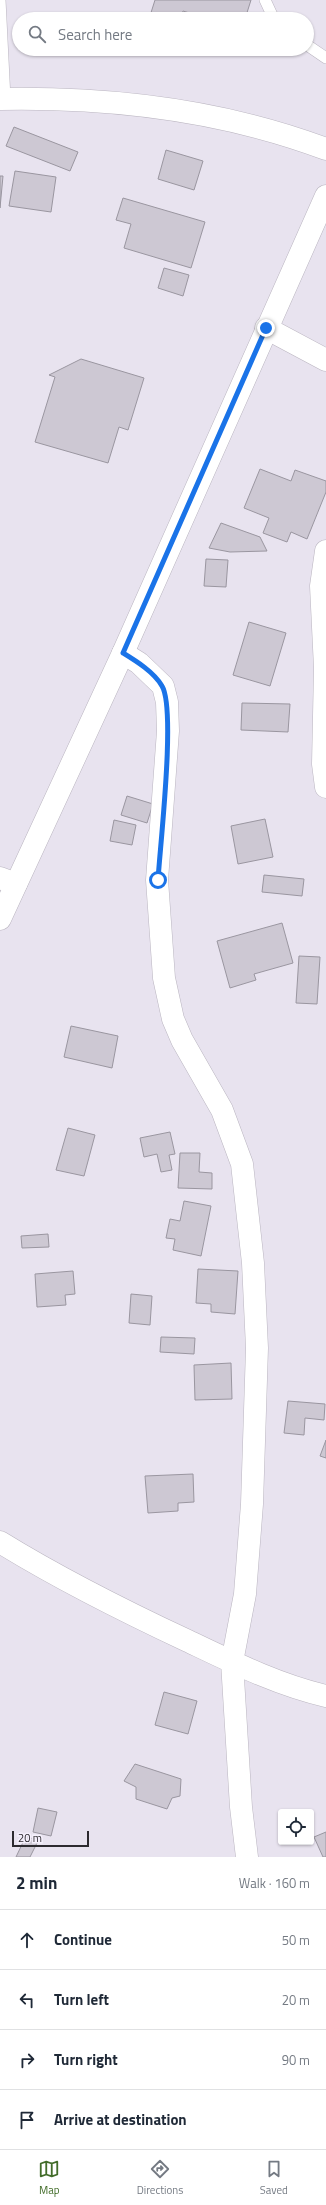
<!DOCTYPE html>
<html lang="en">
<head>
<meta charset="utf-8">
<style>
	:root { --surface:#fff; --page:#f6f6f7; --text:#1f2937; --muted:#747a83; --line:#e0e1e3; --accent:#426c29 }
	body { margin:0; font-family:"Titillium Web",sans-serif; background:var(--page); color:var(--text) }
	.controls { position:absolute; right:12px; bottom:12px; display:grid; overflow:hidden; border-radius:4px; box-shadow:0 1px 3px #0004 }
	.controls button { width:36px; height:36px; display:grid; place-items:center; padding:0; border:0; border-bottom:1px solid var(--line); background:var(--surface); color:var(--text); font:20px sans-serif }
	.scale { position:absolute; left:12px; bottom:10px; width:77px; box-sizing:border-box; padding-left:4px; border:2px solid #2c2a2f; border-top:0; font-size:11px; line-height:14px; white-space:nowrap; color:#2c2a2f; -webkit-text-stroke:3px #f5f0fc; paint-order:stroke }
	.stop { position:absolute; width:12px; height:12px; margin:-9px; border:3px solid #1a73e8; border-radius:50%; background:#fff }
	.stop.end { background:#1a73e8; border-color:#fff; box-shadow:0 1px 4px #0008 }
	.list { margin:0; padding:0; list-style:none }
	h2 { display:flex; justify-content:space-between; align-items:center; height:52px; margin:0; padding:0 16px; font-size:17px }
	h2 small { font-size:13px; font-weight:400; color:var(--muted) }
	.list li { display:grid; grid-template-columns:26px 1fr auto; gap:12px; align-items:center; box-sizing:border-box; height:60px; padding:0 16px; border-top:1px solid var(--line) }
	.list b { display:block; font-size:15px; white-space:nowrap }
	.list em { font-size:13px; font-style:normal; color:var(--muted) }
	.icon { flex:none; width:22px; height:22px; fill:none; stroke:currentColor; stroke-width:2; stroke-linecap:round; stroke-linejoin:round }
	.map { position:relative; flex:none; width:326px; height:1857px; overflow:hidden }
	.search { position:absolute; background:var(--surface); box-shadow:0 1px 3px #0004; left:12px; right:12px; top:12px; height:44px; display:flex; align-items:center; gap:10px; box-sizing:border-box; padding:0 14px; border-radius:22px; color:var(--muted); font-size:15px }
	.sheet { height:292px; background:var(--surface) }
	nav { display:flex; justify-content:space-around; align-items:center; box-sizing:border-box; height:56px; border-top:1px solid var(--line); background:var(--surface); font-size:11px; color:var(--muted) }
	nav a { display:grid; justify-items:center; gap:2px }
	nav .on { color:var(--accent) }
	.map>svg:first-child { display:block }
</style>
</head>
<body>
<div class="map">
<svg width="326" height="1857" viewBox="0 0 326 1857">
	<rect width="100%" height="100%" fill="#e8e3ef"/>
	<!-- building -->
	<path fill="#cdc8d3" stroke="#9a96a0" d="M155,0H251L245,19H209L183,11L180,19H149Z
		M14,127L78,152L70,171L6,146Z
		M166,150L203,161L194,190L158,179Z
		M15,171L56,177L51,212L9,206Z
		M0,176H3L0,208Z
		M123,198L205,222L191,268L124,248L131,224L116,220Z
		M164,268L189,275L183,296L158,288Z
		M81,359L144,378L128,430L119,427L108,463L35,442L55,377L49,375Z
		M260,469L291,481L295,470L326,481V492L307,539L291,532L287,542L263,533L269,518L244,508Z
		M221,523L260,537L267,551L230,552L209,548Z
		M206,559L228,560L226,587L204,586Z
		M249,622L286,633L270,686L233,675Z
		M242,703L290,704L288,732L241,730Z
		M127,796L153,804L147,823L121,815Z
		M265,819L273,857L238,864L231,826Z
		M114,820L136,825L132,845L110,841Z
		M264,875L304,879L302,896L262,892Z
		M282,923L293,963L254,974L256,980L230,988L217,941Z
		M299,956L320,957L317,1004L296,1003Z
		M71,1026L118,1036L112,1068L64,1057Z
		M68,1128L95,1135L84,1176L56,1170Z
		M170,1132L175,1154L169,1155L172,1170L161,1172L157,1154L144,1157L140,1138Z
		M180,1153H200L199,1172L212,1173V1189L178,1188Z
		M184,1201L211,1206L201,1256L173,1250L175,1239L166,1238L170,1219L180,1221Z
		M48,1234L49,1247L22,1248L21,1236Z
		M198,1269L238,1271L235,1314L211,1312V1304L196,1303Z
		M73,1271L75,1294L65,1295L66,1305L37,1307L35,1274Z
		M131,1294L152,1296L150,1325L129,1323Z
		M161,1337L195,1338L194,1354L160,1352Z
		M231,1363L232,1399L195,1400L194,1365Z
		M288,1401L325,1404L324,1420L305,1418L304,1435L284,1433Z
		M326,1440V1458L320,1456Z
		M193,1474L194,1502L178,1503V1511L148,1513L145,1476Z
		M164,1692L197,1701L188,1734L155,1725Z
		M135,1764L181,1779L180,1796L172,1798L167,1809L136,1799V1787L124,1781Z
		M38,1808L57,1812L51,1836L33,1832Z
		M326,1832V1857H323L314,1837Z
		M26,1836L38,1841L30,1857H16Z"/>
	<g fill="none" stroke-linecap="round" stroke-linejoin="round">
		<defs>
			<path id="lane" d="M0,0L5,99
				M265,0L272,15L276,19
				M307,45L326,58"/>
			<path id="street" d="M0,99C110,97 222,110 326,149
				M266,328L326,360
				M326,551L321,586L325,668L323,764L326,787
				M123,653L139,663L163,686L167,702L168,731L157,880L164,978L173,1019L182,1040L222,1110L242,1164L253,1263L257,1348L252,1504L245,1594L232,1662L241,1807L247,1857
				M0,878L16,884
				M0,1542C60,1579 124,1611 188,1641C232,1662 278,1685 326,1696"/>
			<path id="secondary" d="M0,919L123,653L326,196"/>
		</defs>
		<!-- lane casing -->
		<use href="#lane" stroke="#bab5c0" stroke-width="12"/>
		<!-- street casing -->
		<use href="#street" stroke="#bab5c0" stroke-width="23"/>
		<!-- secondary casing -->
		<use href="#secondary" stroke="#bab5c0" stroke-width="23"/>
		<!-- lane -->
		<use href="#lane" stroke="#fff" stroke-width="11"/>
		<!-- street -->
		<use href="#street" stroke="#fff" stroke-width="22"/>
		<!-- secondary -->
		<use href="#secondary" stroke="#fff" stroke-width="22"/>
	</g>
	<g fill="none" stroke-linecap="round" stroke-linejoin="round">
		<!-- route -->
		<path stroke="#1a73e8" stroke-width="5" d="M158,880C160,846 176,709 162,686C154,672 136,661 123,653L266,328"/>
	</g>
</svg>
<div class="controls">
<button><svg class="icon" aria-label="locate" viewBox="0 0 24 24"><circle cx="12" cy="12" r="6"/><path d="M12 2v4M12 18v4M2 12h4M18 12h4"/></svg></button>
</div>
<div class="scale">20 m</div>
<div class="stop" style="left:158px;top:880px"></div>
<div class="stop end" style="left:266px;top:328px"></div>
<div class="search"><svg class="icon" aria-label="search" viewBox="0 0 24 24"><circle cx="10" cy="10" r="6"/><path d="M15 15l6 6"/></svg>Search here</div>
</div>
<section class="sheet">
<h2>2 min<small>Walk · 160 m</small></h2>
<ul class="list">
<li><svg class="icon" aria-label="ahead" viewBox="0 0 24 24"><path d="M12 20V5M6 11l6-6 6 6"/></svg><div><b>Continue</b></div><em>50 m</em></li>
<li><svg class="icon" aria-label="left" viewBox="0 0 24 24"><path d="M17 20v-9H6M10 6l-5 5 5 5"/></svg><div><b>Turn left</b></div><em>20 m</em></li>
<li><svg class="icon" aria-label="right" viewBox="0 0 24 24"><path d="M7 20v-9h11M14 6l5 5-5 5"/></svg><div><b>Turn right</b></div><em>90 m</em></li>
<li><svg class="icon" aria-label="arrive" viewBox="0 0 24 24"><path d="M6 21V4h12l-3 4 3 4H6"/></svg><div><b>Arrive at destination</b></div></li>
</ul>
</section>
<nav>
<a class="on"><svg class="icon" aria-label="map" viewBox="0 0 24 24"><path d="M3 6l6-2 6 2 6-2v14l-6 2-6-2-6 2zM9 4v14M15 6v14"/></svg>Map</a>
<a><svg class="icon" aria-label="directions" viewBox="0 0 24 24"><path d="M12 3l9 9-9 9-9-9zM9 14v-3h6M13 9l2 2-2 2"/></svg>Directions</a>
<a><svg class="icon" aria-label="saved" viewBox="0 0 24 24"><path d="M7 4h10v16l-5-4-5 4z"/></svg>Saved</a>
</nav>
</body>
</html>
